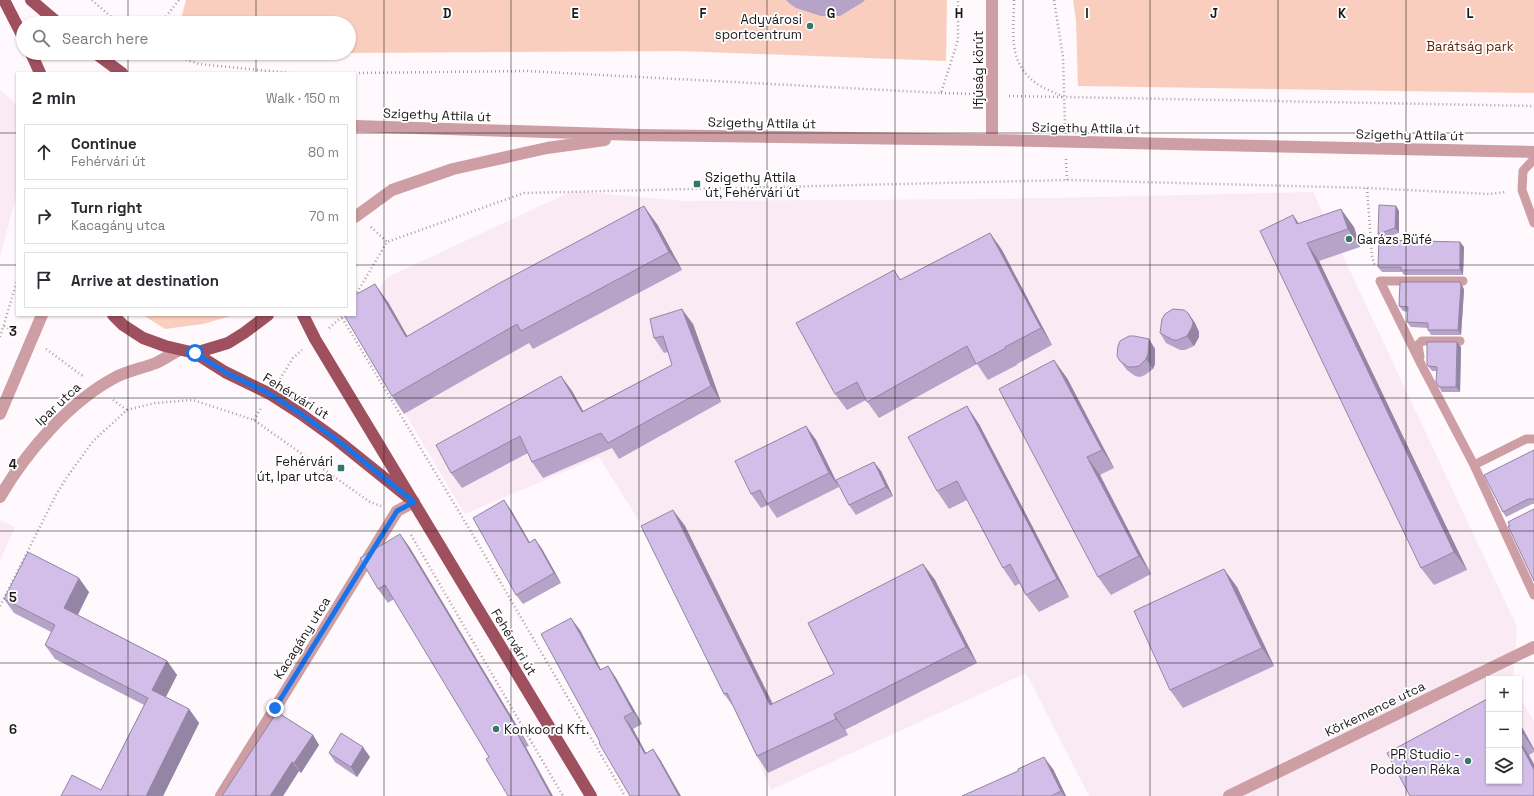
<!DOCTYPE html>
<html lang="en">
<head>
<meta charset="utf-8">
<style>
	:root { --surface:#fff; --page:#f2f2f3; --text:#2b2b33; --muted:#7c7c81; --line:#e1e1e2 }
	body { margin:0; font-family:"Space Grotesk",sans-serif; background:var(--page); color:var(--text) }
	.controls { position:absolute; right:12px; bottom:12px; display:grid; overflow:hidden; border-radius:0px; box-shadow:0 1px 3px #0004 }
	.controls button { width:36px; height:36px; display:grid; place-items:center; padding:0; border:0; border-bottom:1px solid var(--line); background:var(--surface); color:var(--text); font:20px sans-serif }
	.stop { position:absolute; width:12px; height:12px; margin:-9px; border:3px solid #1a73e8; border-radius:50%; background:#fff }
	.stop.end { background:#1a73e8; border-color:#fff; box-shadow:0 1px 4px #0008 }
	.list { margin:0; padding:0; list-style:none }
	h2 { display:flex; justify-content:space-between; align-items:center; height:52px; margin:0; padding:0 16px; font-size:17px }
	h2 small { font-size:13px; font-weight:400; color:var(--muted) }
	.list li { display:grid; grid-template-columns:26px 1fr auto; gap:12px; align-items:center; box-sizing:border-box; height:56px; margin:0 8px 8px; padding:0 8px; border:1px solid var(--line); border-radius:0px }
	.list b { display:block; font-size:15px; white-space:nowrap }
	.list p { margin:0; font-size:13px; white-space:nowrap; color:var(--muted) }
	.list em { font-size:13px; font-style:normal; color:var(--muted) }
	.icon { flex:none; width:22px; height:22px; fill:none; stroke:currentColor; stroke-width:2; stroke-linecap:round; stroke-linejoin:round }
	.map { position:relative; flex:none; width:1534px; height:796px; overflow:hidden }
	.search { position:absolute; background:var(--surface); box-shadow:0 1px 3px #0004; left:16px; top:16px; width:340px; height:44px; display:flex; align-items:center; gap:10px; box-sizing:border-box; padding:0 14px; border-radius:22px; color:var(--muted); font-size:15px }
	.panel { position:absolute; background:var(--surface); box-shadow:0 1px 3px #0004; left:16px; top:72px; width:340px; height:244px; border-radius:0px }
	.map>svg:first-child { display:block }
</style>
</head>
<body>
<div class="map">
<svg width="1534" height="796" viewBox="0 0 1534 796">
	<rect width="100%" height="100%" fill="#fff8fc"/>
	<!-- built -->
	<path fill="#faeaf4" d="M0,90L17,105V193L0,257Z
		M572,191L684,201L1000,199L1313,192L1517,627L1513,679H1489V781H1519V697L1534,721V796H1089L1026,673L771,790L736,710L652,542L599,457L465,514L351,323L388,277Z
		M0,520L15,527L0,560Z"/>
	<!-- green -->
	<path fill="#facebe" d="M186,0H947L946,61L680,51L349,53V23H180Z
		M1073,0H1534V93L1078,86L1076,20Z
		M143,315H234L203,324L165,329Z"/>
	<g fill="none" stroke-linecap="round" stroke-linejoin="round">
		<!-- path -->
		<path stroke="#a49fa2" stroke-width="2.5" stroke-dasharray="1 3" stroke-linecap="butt" d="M92,0L118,23
			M1014,0C1014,32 1007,62 1036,83C1044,89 1056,93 1064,97L1534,106
			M1054,0L1063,57L1065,124
			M161,23L179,0
			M167,53L199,64L289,73
			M133,59L137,53
			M355,73L526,71L941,93L958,40V0
			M941,93L974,94
			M1009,96L1062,97
			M1066,159L1067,180
			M1367,188L1372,256L1375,267
			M371,227L387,242
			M355,296L387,242L524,193L1067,180L1367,188L1489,194L1506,192
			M342,318L470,530L625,796
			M4,326L16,332
			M329,328L344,315
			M0,337L17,281
			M46,349L84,377
			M280,379L293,358L302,350
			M113,400L127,410
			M254,420L261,408
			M411,535L563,796
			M0,606L56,495L67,477L93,441L127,410L155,403L193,400L254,420L370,502L381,506"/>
		<!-- service -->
		<path stroke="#cd9ea4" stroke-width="9" d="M1534,159L1523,171L1522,190L1534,223
			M1463,281H1380L1421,364L1474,465L1534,595
			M1420,357L1418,345L1422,341H1460
			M1474,465L1526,439H1534"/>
		<!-- minor -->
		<path stroke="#cd9ea4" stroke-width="12" d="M221,796L397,511L414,502
			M1229,796L1534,647"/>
		<!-- tertiary -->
		<path stroke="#cd9ea4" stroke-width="12" d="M992,0V140
			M355,126L638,135L992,140L1534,152
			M355,217L392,190L453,169L547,148L605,140
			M0,414L42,315
			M0,497C26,452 70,401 116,377C128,371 143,368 156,363C164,359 172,354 180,350"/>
		<!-- primary -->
		<path stroke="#9f505e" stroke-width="12" d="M4,0L23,37
			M31,0L58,23
			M31,53L40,73
			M95,53L122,73
			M113,315L123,325L143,338L165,346L195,353L225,372L270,394L301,414L337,440L408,497
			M303,315L315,339L591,796
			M195,353L228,343L244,333L268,315"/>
	</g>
	<!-- wall -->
	<path fill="#b5a3c8" d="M786,0H865L863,2L840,16H821L796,8L789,3Z
		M1396,206L1399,211V233L1381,239L1378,234Z
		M1293,215L1299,224L1354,227L1360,247L1319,261L1467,570L1434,585L1421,568Z
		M657,224L682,270L533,349L529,343L404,414L392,396L388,302L407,336Z
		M990,233L1002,250L1052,345L1017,364V365L988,380L977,364L879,418L866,400L847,410L835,394L894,270L901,280Z
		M1460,242L1464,247L1463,275H1404L1402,272H1382L1378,267Z
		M1460,282L1463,287L1464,290L1461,335H1431L1428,330V328L1411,327L1407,322L1408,312L1403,311L1399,306Z
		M1188,313L1195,323L1199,332V337L1194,346L1185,350H1180L1166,343L1160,333Z
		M693,324L721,402L619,459L612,448L543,478L532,462L528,453L462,488L451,473L561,376L572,391L583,411L672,365L668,352L664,353L654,338Z
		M1149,339L1155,349V364L1153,369L1145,375L1140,377L1135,376L1127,370L1120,361Z
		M1461,347L1460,392H1442L1439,387L1437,371H1432L1428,366Z
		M1067,378L1114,468L1100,475L1151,574L1111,595L1098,577Z
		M979,424L1069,597L1039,612L1026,595L1020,583L1015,586L1003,568L967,500L949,509L937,491Z
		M806,426L816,440L839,487L777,518L768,505L761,508L751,494Z
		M1534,450V504H1532L1506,517L1503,512Z
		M881,471L893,496L856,515L849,505Z
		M511,510L530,543L535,539L542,549L561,583L523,604L516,595Z
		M673,510L685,526L773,704L834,674L923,564L935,580L977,663L845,730L848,735L768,773L757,756L733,706L724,694Z
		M400,534L410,548L529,746L526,747L489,757L394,599L388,603L378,589Z
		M1237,587L1274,666L1183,708L1170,690Z
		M89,592L78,615L167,661L177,675L166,697L189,709L199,723L163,796H61L101,790L144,705L55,659L45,645L51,632L14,613L4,599Z
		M580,630L601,670L608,666L616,678L642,724L633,729L646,753L653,749L661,761L600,742Z
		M277,712L313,735L319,745L301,773L299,771L283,796Z
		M1519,722L1534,749V752L1529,755L1519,781Z
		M329,753L370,757L357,777L335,762Z
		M1053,769L1066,796H962Z"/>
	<!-- shaded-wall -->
	<path fill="#9385a3" d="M644,206L657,224L682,270L669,252Z
		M1396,206L1399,211V233L1395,228Z
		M1341,209L1354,227L1360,247L1348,229Z
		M1293,215L1305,233L1297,224Z
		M990,233L1002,250L1052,345L1041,328Z
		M1460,242L1464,247L1463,275L1460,270Z
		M1307,243L1319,261L1467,570L1454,552Z
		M1460,282L1463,287L1464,290L1461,335L1458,330Z
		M375,284L388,302L418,355L406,337Z
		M682,309L693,324L721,402L711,386Z
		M1188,313L1195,323L1199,332V337L1194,346L1187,336Z
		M1149,339L1155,349V364L1153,369L1146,359Z
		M1457,342L1461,347L1460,392L1456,387Z
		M1054,360L1067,378L1114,468L1102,450Z
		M561,376L572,391L592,427L582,412Z
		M967,406L979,424L1069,597L1057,579Z
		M806,426L816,440L839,487L829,473Z
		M1087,457L1100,475L1151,574L1139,556Z
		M874,462L881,471L893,496L886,487Z
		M504,500L511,510L536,553L529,543Z
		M673,510L685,526L781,721L770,705Z
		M400,534L410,548L529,746L519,732Z
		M535,539L542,549L561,583L554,573Z
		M923,564L935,580L977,663L966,647Z
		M1224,569L1237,587L1274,666L1262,648Z
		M79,578L89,592L74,622L64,608Z
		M571,618L580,630L608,683L600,670Z
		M167,661L177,675L162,704L152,690Z
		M608,666L616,678L642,724L633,712Z
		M189,709L199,723L163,796H146Z
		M834,714L845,730L848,735L836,719Z
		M624,717L633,729L653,766L645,754Z
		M1519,722L1534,749V750L1523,734L1519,727Z
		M517,733L526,747L553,796H551Z
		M313,735L319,745L301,773L294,763Z
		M1519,740L1529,755L1534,764V770Z
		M363,747L370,757L357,777L351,767Z
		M653,749L661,761L681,796H679Z
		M1044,757L1053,769L1066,796H1064L1061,791Z
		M292,762L299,771L283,796H270Z"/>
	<!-- building -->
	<path fill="#d2bee9" stroke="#9385a3" d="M1379,205L1396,206L1395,228L1378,234Z
		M644,206L669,252L521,331L517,324L392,396L344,315H355V295L375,284L406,337L496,285Z
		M1341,209L1348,229L1307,243L1454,552L1421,568L1260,231L1293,215L1297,224Z
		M990,233L1041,328L1005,347L1006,348L976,364L967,346L867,402L857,382L835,394L796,323L894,270L900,280Z
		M1379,240L1460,242V270H1401V267H1378Z
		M1400,282H1460L1461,285L1458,330H1428V323L1407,322L1408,307L1399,306Z
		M682,309L711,386L608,443L601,433L532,462L520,436L451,473L436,445L561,376L582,412L672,365L663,336L654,338L650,319Z
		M1173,309L1184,310L1188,313L1193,322L1192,327L1187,336L1178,340H1173L1160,333L1162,319L1165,314Z
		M1129,336H1134L1149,339L1148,354L1146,359L1139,366L1133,367H1128L1120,361L1117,356L1118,346L1120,341Z
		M1427,342H1457L1456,387H1439L1436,382L1437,367L1428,366L1427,364Z
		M1054,360L1102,450L1087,457L1139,556L1098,577L999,389Z
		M967,406L1057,579L1026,595L1010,564L1003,568L957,481L937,491L908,437Z
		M806,426L829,473L767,504L760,490L751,494L735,461Z
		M1534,450V499H1528L1503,512L1484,475Z
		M874,462L886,487L849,505L836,480Z
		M504,500L529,543L535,539L554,573L516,595L473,518Z
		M1534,509V581L1508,526H1510L1508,522Z
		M673,510L770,705L834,674L808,623L923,564L966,647L834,714L836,719L757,756L727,693L724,694L641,526Z
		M400,534L519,732L517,733L551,796H508L486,759L489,757L385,585L378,589L360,558Z
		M28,552L79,578L64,608L167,661L152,690L189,709L146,796H61L72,775L101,790L148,698L45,645L55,625L4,599Z
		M1224,569L1262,648L1170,690L1134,611Z
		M571,618L600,670L608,666L633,712L624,717L645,754L653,749L679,796H630L599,743L600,742L541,634Z
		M1489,698V781H1519V741L1534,770V796H1410L1387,753Z
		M277,712L313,735L294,763L292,762L270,796H222Z
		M1519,727L1523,734L1519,736Z
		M341,733L363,747L351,767L329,753Z
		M1044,757L1061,791L1051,796H962L1018,771V769Z"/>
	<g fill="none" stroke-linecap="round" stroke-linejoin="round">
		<!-- route -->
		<path stroke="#1a73e8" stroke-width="5" d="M195,353L225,372L270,394L301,414L337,440L414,502L397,511L275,708"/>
	</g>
	<!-- grid -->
	<path fill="none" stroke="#1c191b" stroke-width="1" stroke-opacity="0.55" d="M128,0V23M256,0V23M384,0V796M511,0V796M639,0V796M767,0V796M895,0V796M1023,0V796M1150,0V796M1278,0V796M1406,0V796M128,53V73M256,53V73M0,133H17M355,133H1534M0,265H17M355,265H1534M128,315V796M256,315V796M0,398H1534M0,531H1534M0,663H1534"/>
	<!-- markers -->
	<g fill="#35786b" stroke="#fff" stroke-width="1.5">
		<circle cx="810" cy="26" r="4"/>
		<rect x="693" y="180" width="8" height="8" rx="2"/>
		<circle cx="1349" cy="239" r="4"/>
		<rect x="337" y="464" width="8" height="8" rx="2"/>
		<circle cx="496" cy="729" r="4"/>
		<circle cx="1468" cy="761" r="4"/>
	</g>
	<g text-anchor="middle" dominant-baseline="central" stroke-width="3.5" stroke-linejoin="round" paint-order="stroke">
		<!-- poi labels -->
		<g font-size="13" fill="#1c191b" stroke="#fff" text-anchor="end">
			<text x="802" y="19">Adyvárosi<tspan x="802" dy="15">sportcentrum</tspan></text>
			<text x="705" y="177" text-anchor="start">Szigethy Attila<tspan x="705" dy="15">út, Fehérvári út</tspan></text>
			<text x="1357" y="239" text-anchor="start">Garázs Büfé</text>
			<text x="333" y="461">Fehérvári<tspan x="333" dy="15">út, Ipar utca</tspan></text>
			<text x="504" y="729" text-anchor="start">Konkoord Kft.</text>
			<text x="1460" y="754">PR Studio -<tspan x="1460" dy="15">Podoben Réka</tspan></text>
		</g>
		<!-- park labels -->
		<g font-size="13" fill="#62270c" stroke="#fff">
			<text x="1470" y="46">Barátság park</text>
		</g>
		<!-- street labels -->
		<g font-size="13" fill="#1c191b" stroke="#fff">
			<text transform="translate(978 70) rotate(-90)">Ifjúság körút</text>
			<text transform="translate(437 115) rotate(2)">Szigethy Attila út</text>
			<text transform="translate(762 123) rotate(1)">Szigethy Attila út</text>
			<text transform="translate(1086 128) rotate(1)">Szigethy Attila út</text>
			<text transform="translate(1410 135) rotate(1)">Szigethy Attila út</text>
			<text transform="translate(296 396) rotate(32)">Fehérvári út</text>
			<text transform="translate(58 404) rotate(-43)">Ipar utca</text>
			<text transform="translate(302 638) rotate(-58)">Kacagány utca</text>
			<text transform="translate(514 642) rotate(59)">Fehérvári út</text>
			<text transform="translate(1375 709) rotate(-26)">Körkemence utca</text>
		</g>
	</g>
	<g font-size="13" text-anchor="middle" font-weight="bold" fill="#1c191b" stroke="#fff" stroke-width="3.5" stroke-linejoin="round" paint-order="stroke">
		<text x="447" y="18">D</text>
		<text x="575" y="18">E</text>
		<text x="703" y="18">F</text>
		<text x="831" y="18">G</text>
		<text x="959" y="18">H</text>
		<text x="1087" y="18">I</text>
		<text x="1214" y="18">J</text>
		<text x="1342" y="18">K</text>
		<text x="1470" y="18">L</text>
		<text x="13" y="336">3</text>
		<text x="13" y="469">4</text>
		<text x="13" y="602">5</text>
		<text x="13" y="734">6</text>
	</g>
</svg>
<div class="controls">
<button>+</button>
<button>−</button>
<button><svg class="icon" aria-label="layers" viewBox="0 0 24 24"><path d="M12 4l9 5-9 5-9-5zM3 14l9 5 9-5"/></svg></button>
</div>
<div class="stop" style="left:195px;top:353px"></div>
<div class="stop end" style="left:275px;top:708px"></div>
<div class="search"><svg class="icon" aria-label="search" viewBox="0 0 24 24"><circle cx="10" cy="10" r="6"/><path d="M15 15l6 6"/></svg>Search here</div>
<section class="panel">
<h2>2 min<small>Walk · 150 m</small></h2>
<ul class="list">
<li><svg class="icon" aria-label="ahead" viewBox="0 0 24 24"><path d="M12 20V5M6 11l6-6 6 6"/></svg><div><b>Continue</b><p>Fehérvári út</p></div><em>80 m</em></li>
<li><svg class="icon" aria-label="right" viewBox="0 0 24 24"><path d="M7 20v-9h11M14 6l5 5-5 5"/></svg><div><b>Turn right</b><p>Kacagány utca</p></div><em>70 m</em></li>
<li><svg class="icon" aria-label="arrive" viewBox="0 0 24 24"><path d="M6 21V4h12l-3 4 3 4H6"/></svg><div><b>Arrive at destination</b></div></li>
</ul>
</section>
</div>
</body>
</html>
